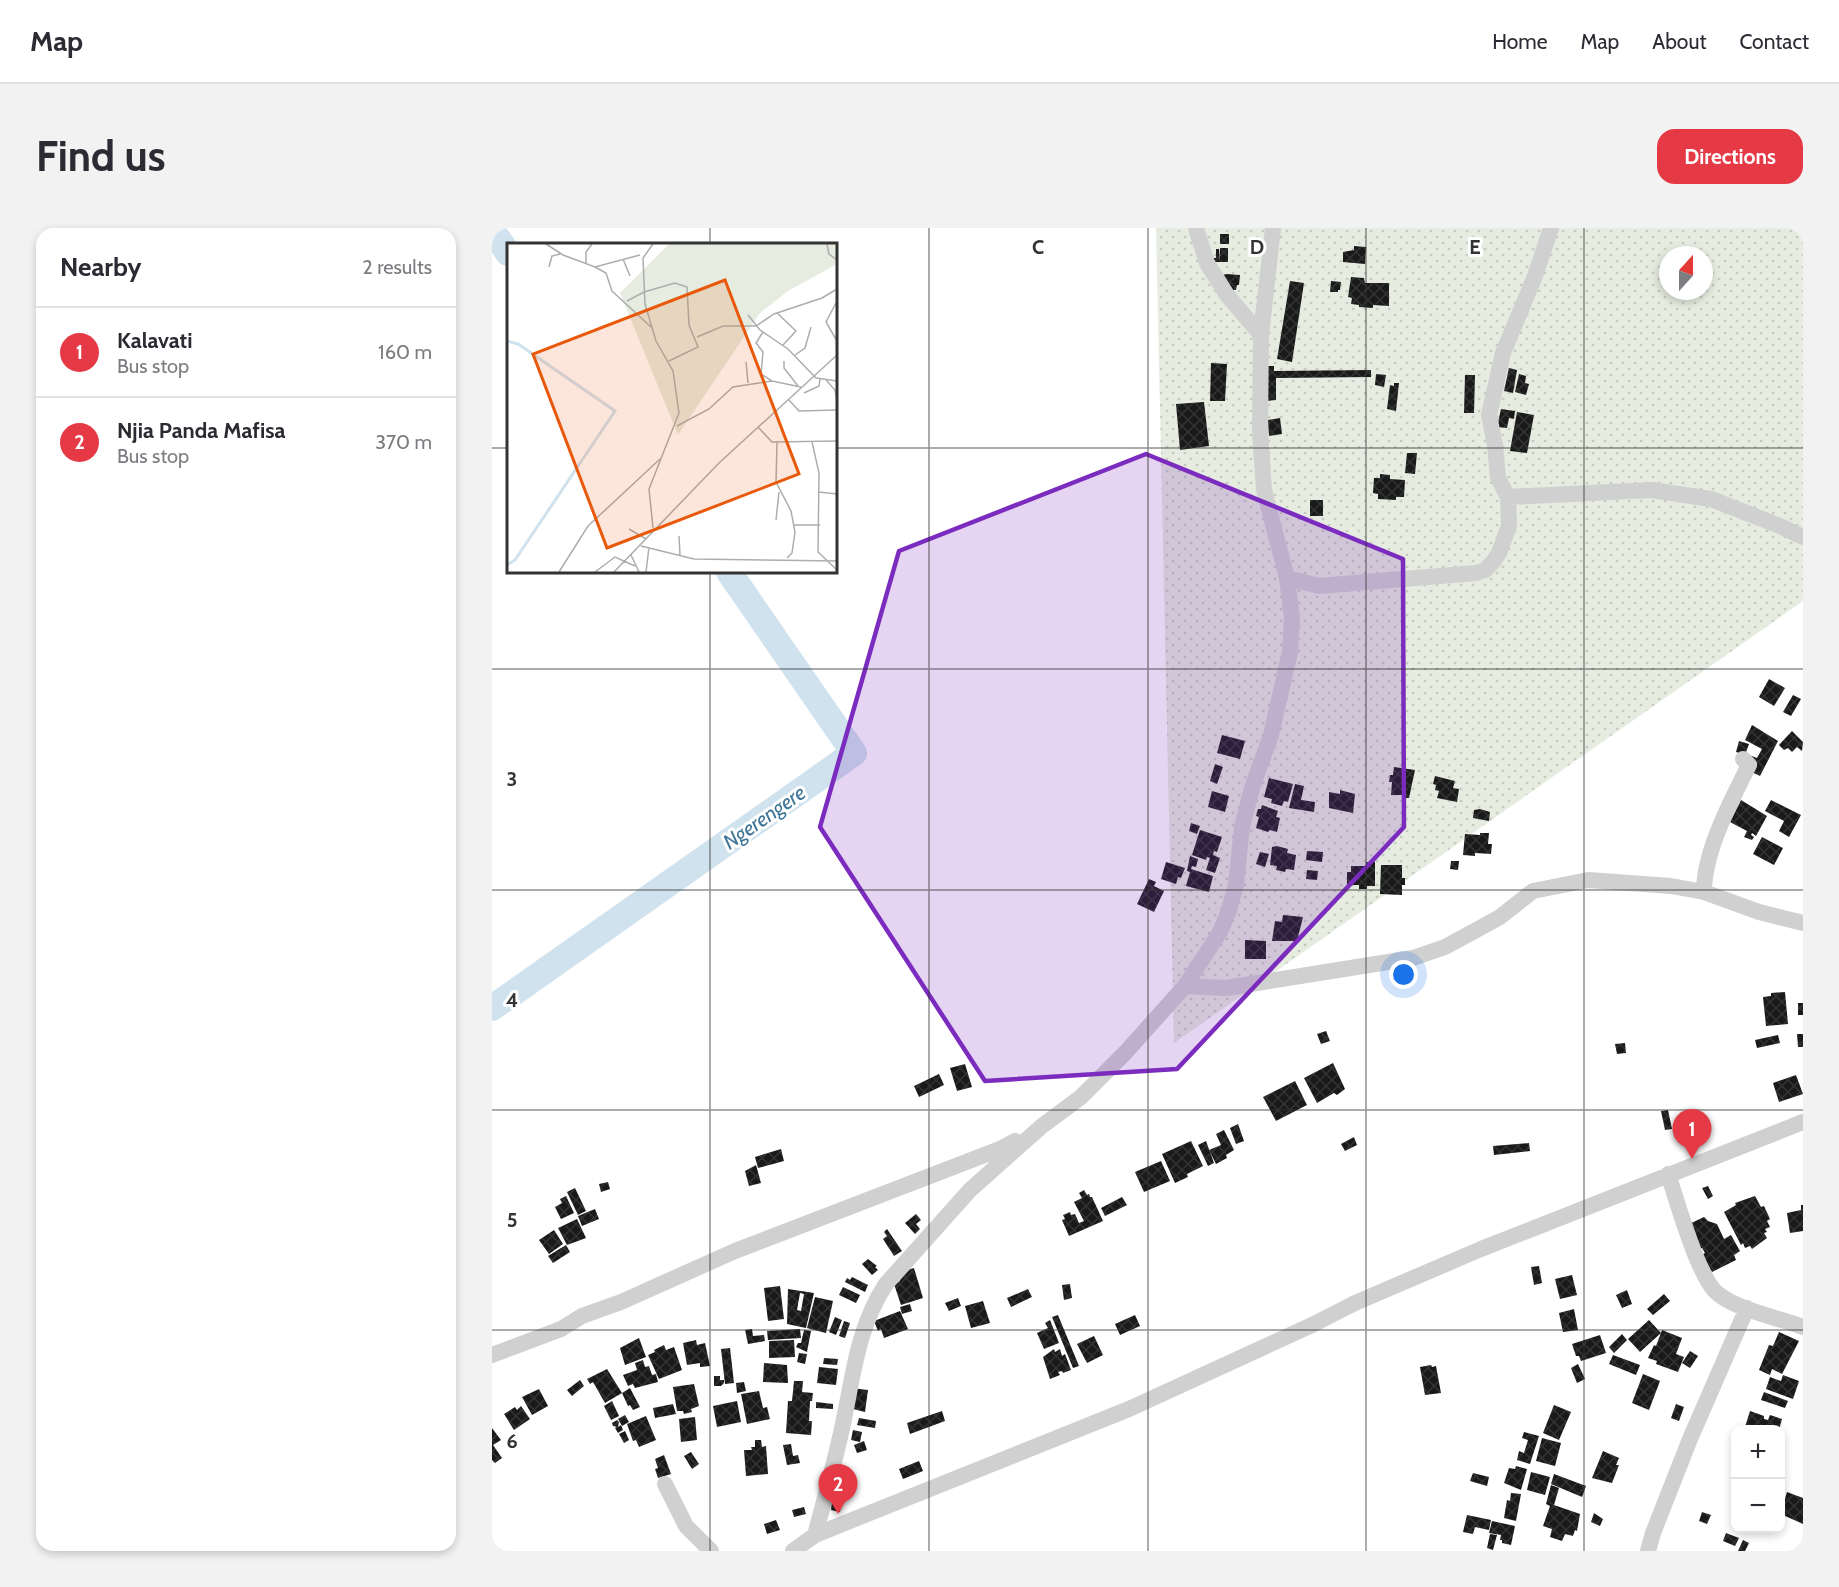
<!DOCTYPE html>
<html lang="en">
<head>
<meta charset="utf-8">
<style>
	:root { --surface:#fff; --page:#f2f2f3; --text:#2b2b33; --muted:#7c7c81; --line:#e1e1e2; --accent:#e63946 }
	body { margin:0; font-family:Cabin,sans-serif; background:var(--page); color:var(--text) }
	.controls { position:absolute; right:18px; bottom:18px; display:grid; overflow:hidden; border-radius:12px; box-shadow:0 3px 9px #0003 }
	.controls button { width:54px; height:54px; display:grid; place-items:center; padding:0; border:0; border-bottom:2px solid var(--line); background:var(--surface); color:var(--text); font:30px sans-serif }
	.compass { position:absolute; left:1167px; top:18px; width:54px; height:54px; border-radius:50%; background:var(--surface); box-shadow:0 3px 9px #0003; rotate:21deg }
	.you { position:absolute; left:912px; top:747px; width:21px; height:21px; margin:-15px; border:4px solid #fff; border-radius:50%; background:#1a73e8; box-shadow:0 0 0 9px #1a73e833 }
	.badge { display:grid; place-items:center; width:39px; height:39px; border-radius:50%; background:var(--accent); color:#fff; font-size:20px; font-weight:700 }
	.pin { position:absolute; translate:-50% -50px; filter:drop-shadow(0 2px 3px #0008) }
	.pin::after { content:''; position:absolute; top:32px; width:21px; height:18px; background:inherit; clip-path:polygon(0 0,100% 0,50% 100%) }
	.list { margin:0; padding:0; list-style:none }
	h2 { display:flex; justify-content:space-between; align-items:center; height:78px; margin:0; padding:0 24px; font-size:26px }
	h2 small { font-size:20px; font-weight:400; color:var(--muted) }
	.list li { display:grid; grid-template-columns:39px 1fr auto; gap:18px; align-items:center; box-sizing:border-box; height:90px; padding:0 24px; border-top:2px solid var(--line) }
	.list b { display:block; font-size:22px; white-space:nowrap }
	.list p { margin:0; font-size:20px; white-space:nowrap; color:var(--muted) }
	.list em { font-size:20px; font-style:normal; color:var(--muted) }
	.map { position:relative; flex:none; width:1311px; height:1323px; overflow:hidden; border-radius:18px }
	header { display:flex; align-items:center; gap:36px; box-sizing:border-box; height:84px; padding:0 30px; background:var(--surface); border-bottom:2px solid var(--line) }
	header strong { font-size:28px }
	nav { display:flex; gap:33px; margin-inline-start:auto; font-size:21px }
	.intro { display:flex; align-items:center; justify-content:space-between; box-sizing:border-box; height:144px; padding:0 36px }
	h1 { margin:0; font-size:42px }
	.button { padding:15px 27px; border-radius:18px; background:var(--accent); color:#fff; font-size:21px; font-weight:700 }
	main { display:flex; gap:36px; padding:0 36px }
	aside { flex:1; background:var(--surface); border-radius:18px; box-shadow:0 3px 9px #0003 }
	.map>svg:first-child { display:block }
</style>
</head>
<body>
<header>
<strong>Map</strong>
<nav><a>Home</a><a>Map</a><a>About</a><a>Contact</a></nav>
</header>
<div class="intro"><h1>Find us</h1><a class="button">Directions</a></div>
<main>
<aside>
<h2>Nearby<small>2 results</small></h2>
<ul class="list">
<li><span class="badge">1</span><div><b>Kalavati</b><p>Bus stop</p></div><em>160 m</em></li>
<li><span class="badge">2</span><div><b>Njia Panda Mafisa</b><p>Bus stop</p></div><em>370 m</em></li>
</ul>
</aside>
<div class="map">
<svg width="1311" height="1323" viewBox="0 0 1311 1323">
	<defs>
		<pattern id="grass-dots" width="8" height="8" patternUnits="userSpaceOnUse" patternTransform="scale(1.5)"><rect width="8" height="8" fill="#e6ecdf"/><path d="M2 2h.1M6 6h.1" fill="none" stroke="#c6cbc0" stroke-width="1.8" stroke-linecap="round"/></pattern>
		<pattern id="building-cross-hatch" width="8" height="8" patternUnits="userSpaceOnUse" patternTransform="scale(1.5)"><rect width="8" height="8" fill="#1a1a1a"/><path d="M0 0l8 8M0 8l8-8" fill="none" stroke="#333"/></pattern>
	</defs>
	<rect width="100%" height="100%" fill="#fff"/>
	<!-- grass -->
	<path fill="url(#grass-dots)" fill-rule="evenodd" d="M664,0H1311V373L682,815ZM1176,27H1212V63H1176Z"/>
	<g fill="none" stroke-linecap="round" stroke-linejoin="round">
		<!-- river -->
		<path stroke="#cfe2ee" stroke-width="26" d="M0,2L16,25
			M0,780L362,525L237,344"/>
	</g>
	<!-- building -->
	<path fill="url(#building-cross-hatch)" fill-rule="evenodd" d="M728,6H737V16H728Z
		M862,18L874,19L873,36L851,34V24L862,22Z
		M728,20H736V34H722L721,30H724V21H727L728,32Z
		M734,46L748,47L747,57H745L744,62H733L731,47Z
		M859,49L872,50L873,55H897V78L881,77V80L867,79V77L859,76L860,70L856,69Z
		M798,53L812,55L800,134L785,131Z
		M839,53L849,54L848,62H846V64H838Z
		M719,135L735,136L733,173H718Z
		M774,138H782V143L879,142V149L784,150V172L774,173Z
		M1017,140L1025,142L1021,165L1012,163Z
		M884,146L894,147L892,159L883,157Z
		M1027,146L1034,148L1033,155L1037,156L1034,167L1023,164Z
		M973,147H983L982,185H972Z
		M902,155H907L904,183L895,181L898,157L902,158Z
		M712,174L717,218L688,222L684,176Z
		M1009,181L1023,183L1022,191L1017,190L1015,200L1005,199Z
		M1025,184L1042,187L1035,225L1018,223Z
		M788,190L790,206L777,208L776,192Z
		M915,225H925L923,246L913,245Z
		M888,246L898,247V251L913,252L912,269H904V272L886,271V266L881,265L882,250H888Z
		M818,272H831V288H818Z
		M1277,451L1293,460L1282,478L1267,469Z
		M1301,467L1309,471L1299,488L1291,484Z
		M1260,497L1286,513L1268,548L1251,540L1257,527L1265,530L1270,521L1253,512Z
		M1300,503L1311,514L1310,523L1305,519L1300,524L1296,520L1292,522L1287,517Z
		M730,507L753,513L748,531L725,525Z
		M1247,513L1257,516L1253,527L1244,524Z
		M723,536L731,539L725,556L718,553Z
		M902,539L923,542L917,570H911V567H899L900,554H897L898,547H901Z
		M943,548L963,553L961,560L967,561L965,574L945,570L947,563L943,562L944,557L941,556Z
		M777,550L801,556L796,574L792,573L790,578L779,575L780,571L772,569Z
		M803,556L812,558L809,572L823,574L822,584L797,580Z
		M848,562L863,566L861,585L837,580V564L848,566Z
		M720,563L737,568L733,584L716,579Z
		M1249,572L1275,588L1264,608L1260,605L1259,607L1262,609L1260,612L1252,609L1255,603L1238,594Z
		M1279,572L1309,587L1297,609L1287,603L1292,593L1273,583Z
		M770,577L786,583L784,589L788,590L785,604L778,602L776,604L764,600L767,589L764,588L766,581H769Z
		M988,581L998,584L997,593L981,590L982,582Z
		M699,595L708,598L705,606L697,603Z
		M708,602L730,609L725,624L722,623L721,627L728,630L723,645L714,642L718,630L715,629L714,632L700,627Z
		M988,605H997L996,616H1000L999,626L983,625V628L971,627L973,606L988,607Z
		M1270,609L1291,620L1282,637L1261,626Z
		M785,618L796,621L795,625L804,627L802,642L794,641L793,644L784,642L785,638L778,637L780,619Z
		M815,623L831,624L830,634L814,632Z
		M768,624L777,626L773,639L764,636Z
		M698,628L706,631L704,639L700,638L699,641L721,648L717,664L694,658L698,644L695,643Z
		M959,633H967L966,642L958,641Z
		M674,634L693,640L689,650L686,649L684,656L669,651Z
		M874,634H883V658H875V661H867V657H855V644H859V638H874Z
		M889,637H910V650H913V657H910V667L888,666Z
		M815,642L826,643L825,652L814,651Z
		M657,651L664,654L662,658L672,663L662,684L645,676Z
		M791,687L811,689L805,713H780L783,693L790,694Z
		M753,712L774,713V731H753Z
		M1293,764L1296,796L1274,798L1271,769L1279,768V765Z
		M1306,775H1311V787H1306Z
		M834,803L838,813L829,816L825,806Z
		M1305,806H1311V819H1306Z
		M1286,807L1288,815L1265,820L1263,812Z
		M1133,815L1134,825L1125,826L1123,816Z
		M841,835L853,861L845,867L842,865L825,875L812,850Z
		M473,836L480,859L465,863L458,840Z
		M447,846L452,857L427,869L422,858Z
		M1304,847L1311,866L1287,874L1281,855Z
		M803,853L815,877L784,893L771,869Z
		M1176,882L1180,901L1173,902L1169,883Z
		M746,896L752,913L744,916L738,900Z
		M732,902L742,922L734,927L735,930L724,936L717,922L729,917L724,906Z
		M862,909L865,917L853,923L849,916Z
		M699,913L711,938L695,946L696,949L683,955L670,926Z
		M714,913L722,935L716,938L706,917Z
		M1037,915L1038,923L1002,927L1001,918Z
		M289,921L292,933L266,940L263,929Z
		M669,933L678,953L652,964L643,944Z
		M264,937L269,955L257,958L253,943Z
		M116,954L118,961L109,964L107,956Z
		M1216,958L1221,968L1216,971L1210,960Z
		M83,960L94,983L86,987L75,964Z
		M592,962L595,967L597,966L598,969H600L611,993L577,1008L570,992L573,991L571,987L578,984L579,987L583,986L587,995L592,993L582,974L590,970L587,965Z
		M74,968L82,985L69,991L63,979L70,975L68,971Z
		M1263,968L1269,979L1272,978L1278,991L1275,993L1278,999L1273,1001L1275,1004L1272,1005L1275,1010L1260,1021L1258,1018L1253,1020L1251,1015L1249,1017L1232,984L1244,977L1243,975Z
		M630,969L635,977L613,988L609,980Z
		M1309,977H1311V1003L1298,1005L1295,985L1309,982Z
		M103,981L107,991L90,998L86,988Z
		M424,986L429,992L424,996L428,1001L423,1006L413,995Z
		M1212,989L1216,993L1225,996L1232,1011L1239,1007L1248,1023L1242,1027L1244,1032L1220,1044L1210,1027L1213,1025L1210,1020L1207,1021L1195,997Z
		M85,991L94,1010L75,1017L66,1000Z
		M395,1001L410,1023L402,1028L391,1011L395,1008L392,1004Z
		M62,1002L71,1016L57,1026L47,1012Z
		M74,1017L78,1024L61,1035L56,1028Z
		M376,1031L385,1038L383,1039L386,1042L380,1047L370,1036Z
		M1047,1038L1050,1055L1042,1057L1039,1039Z
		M422,1040L431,1070L409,1077L402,1056L408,1053L407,1048L412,1043Z
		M1080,1047L1085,1067L1068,1071L1063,1051Z
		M360,1049L376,1057L373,1064L353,1054L355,1050L358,1052Z
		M578,1056L580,1070L572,1072L570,1057Z
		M288,1058L292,1091L276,1093L272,1060Z
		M351,1059L368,1067L364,1075L347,1067Z
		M296,1061L322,1065L314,1100L295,1096ZM308,1065L312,1066L309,1083L305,1082Z
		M536,1061L540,1069L519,1079L515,1070Z
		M1135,1062L1140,1076L1130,1080L1124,1067Z
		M1172,1066L1178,1073L1161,1087L1155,1081Z
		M323,1069L341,1073L334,1105L315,1100Z
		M466,1070L469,1078L457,1083L453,1075Z
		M491,1073L498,1095L479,1100L473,1078Z
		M418,1076L420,1083L410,1086L408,1079Z
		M1082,1081L1086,1102L1071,1104L1067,1085Z
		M408,1083L416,1101L392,1110L389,1101L386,1103L382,1093Z
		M566,1087L587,1138L581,1140L560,1089Z
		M643,1087L648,1098L628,1107L623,1096Z
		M343,1089L350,1092L344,1107L337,1104Z
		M558,1092L567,1115L552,1121L545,1105L556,1100L553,1095Z
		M1157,1092L1169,1105L1148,1124L1136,1111Z
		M352,1093L358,1095L353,1110L347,1108Z
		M260,1101L261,1108L272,1107L273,1113L256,1116L253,1102Z
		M308,1101L309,1110L276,1112L275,1103Z
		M312,1102L319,1103L315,1124L304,1119L306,1115H309Z
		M1170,1102L1190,1110L1184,1126L1192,1129L1186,1144L1164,1136L1165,1133L1156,1130L1162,1117L1164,1118Z
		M1287,1104L1307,1113L1290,1146L1280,1141L1278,1147L1267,1142L1277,1117L1281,1118Z
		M1130,1106L1135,1112L1122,1125L1117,1119Z
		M1108,1107L1114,1125L1089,1133L1087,1128H1084L1080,1116Z
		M602,1108L611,1127L595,1135L585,1116Z
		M147,1110L154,1129L133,1137L128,1120Z
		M204,1112L205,1117L213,1115L218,1138L208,1139V1135L195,1137L191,1115Z
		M302,1112L303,1129L277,1130V1113Z
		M172,1117L174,1122L182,1119L190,1142L167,1151L156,1127L163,1124L162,1122Z
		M238,1120L242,1155L233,1156L229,1121Z
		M562,1121L563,1124L568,1121L570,1128L573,1126L579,1142L571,1145L570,1143L566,1144L568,1147L558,1151L551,1129Z
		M1198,1123L1206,1128L1198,1140L1190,1135Z
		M307,1125L315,1126L313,1136L305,1134Z
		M1121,1127L1148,1137L1144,1147L1117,1136Z
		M332,1130L346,1131L345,1137L331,1136Z
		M151,1132L153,1139L157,1138L160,1147L164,1146L166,1154L143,1160L141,1156L136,1158L131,1147L145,1142L143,1135Z
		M272,1135L295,1137L296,1155L271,1154Z
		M1086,1136L1093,1151L1085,1155L1079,1140Z
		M939,1137L940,1139L944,1138L949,1165L933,1167L928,1139Z
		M327,1139L346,1141L344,1157L325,1155Z
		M115,1141L130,1165L113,1175L101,1154L98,1156L95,1151Z
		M1151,1146L1168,1153L1157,1182L1140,1175Z
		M1291,1147L1307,1153L1301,1171L1274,1161L1278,1149L1289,1153Z
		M222,1148H228V1152H232V1155L229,1158H222Z
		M88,1152L92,1158L80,1168L75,1162Z
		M302,1153H311L310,1164L321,1165L320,1173H318L317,1193H320L319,1207L294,1205L296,1173H300Z
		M252,1154L254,1163L245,1165L244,1155Z
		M202,1156L207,1178L199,1181L200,1184L192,1186L191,1183H185L181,1159Z
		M138,1160L148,1179L141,1182L138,1177L136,1178L130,1165Z
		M360,1160L376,1162L373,1184L357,1180Z
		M47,1161L56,1178L40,1187L30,1169Z
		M267,1163L271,1180L275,1179L278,1191L255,1196L249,1166Z
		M1272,1164L1296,1173L1293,1180L1269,1172Z
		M120,1173L127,1188L119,1192L112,1178Z
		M245,1173L249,1194L225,1199L221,1178Z
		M324,1174L341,1176V1181L324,1180Z
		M181,1176L184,1186L163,1190L161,1180Z
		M1184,1176L1192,1179L1187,1193L1179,1190Z
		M1062,1177L1079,1184L1067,1212L1051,1205Z
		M29,1178L38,1191L22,1202L12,1186L23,1179L25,1182Z
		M450,1183L453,1193L418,1206L415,1195Z
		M1258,1183L1272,1188V1191L1276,1192L1278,1187L1290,1191L1287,1202H1252Z
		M133,1187L137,1194L130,1198L126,1191Z
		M154,1188L164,1212L147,1219L144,1212L141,1213L135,1196Z
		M203,1189L205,1212L189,1214L187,1191Z
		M367,1190L384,1193L383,1200L365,1197Z
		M125,1192L127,1194L126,1199L129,1197L131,1202L126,1205L123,1200L125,1199L121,1198L120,1195Z
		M0,1200L9,1212L1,1217L10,1230L3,1235L0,1232Z
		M361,1202L370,1204L368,1214L359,1212Z
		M133,1203L137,1212L132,1215L127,1206Z
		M1032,1204L1047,1208L1038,1236L1025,1232L1027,1223L1032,1225L1036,1212L1030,1210Z
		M1050,1210L1069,1215L1063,1238L1044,1233Z
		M263,1212H269L270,1219L274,1218L276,1246L254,1248L252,1222H260L259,1219H263Z
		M372,1213L375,1222L365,1225L362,1217Z
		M299,1216L301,1228L306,1227L308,1235L295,1237L291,1217Z
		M1111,1223L1127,1230L1124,1237H1127L1120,1255L1100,1250Z
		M199,1224L207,1236L200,1241L192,1228Z
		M172,1227L179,1246L166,1250L163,1241L166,1240L163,1231Z
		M427,1233L431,1243L411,1251L407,1241Z
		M1024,1238L1035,1241L1029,1262L1012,1255L1017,1240L1023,1241Z
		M1039,1244L1058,1249L1053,1267L1035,1262Z
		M981,1245L997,1249L995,1258L978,1253Z
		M1062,1246L1094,1258L1090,1269L1059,1256Z
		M1059,1257L1067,1260L1062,1277L1088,1286L1085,1303L1083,1302L1081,1308L1073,1306L1070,1313L1058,1309L1060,1301L1051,1298L1058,1278L1054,1276Z
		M341,1264L351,1265L348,1284L339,1282Z
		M1295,1264L1311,1270V1296L1291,1287L1293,1281L1290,1280Z
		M1019,1265L1029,1266L1024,1293L1012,1290L1015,1272L1018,1273Z
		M312,1279L314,1286L302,1289L300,1282Z
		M1210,1284L1219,1287L1215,1296L1207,1293Z
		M1102,1285L1111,1291L1108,1298L1099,1294Z
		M975,1287L999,1292L997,1302L983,1299L981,1306L971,1304Z
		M284,1292L288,1302L275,1306L272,1296Z
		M1000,1293L1023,1298L1019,1317L1010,1315V1312H1008L1009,1307L997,1305Z
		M1234,1305L1247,1310L1243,1318L1231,1313Z
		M998,1306L1005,1307L1001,1322L995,1320Z
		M1251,1312L1257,1315L1253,1323H1246Z"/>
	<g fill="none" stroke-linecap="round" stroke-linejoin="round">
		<!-- street -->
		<path stroke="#d0d0d0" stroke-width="16" d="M704,0L715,35L735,67L769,107
			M1016,269L1160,262L1219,271L1288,298L1311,309
			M795,350L827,358L984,345L993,342L1001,334L1007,325L1017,298L1016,269L1006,250L1003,217L997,187L1011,125L1043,48L1059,0
			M1212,664C1212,623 1239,573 1257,537L1251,531
			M693,758L734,760L921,730L953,719L988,700L1008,689L1041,663L1096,652L1179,658L1212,664L1267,684L1311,695
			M1176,946C1185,973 1206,1049 1225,1065C1243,1081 1287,1090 1311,1099
			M0,1127L69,1101L90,1088L129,1074L243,1023L508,921L523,913
			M173,1256L194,1298L219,1323
			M323,1307C333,1270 343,1233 351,1196C361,1148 366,1098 394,1056L478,962L550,898L589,869L633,825L693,758L728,704L736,685L744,657L750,599L760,560L779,507L798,424L800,390L795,350L772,262L768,203L769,107L781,0
			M301,1323L323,1307L637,1181L820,1097L863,1075L989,1021L1311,894
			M1156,1323L1161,1305L1198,1211L1255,1080"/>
	</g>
	<!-- marked area -->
	<path fill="#7b2cbf" fill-opacity="0.2" stroke="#7b2cbf" stroke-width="4.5" stroke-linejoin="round" d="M654,226L911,331L912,599L685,841L493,853L328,599L407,323Z"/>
	<!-- grid -->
	<path fill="none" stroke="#333" stroke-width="1.5" stroke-opacity="0.55" d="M218,0V16M437,0V1323M656,0V1323M874,0V1323M1092,0V1323M0,220H16M344,220H1311M218,344V1323M0,441H1311M0,662H1311M0,882H1311M0,1102H1311"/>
	<g text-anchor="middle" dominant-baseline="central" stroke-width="6" stroke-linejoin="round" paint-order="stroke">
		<!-- water labels -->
		<g font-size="21" font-style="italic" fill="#3f7597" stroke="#fff">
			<text transform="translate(272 589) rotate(-35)">Ngerengere</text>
		</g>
	</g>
	<!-- overview -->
	<g transform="translate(15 15)">
		<rect width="330" height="330" fill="#fff"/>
		<path d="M162,1H330V21L281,48L253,70L171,192L113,50Z" fill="#e6ecdf"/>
		<path fill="none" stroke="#cfe2ee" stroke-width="3" d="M0,98L11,101L108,168L8,317L0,322"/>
		<path fill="none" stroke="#adadad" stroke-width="1.5" d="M39,1L56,12L88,24L133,12M146,1L136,15L138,61L149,98L166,128L172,170L142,246L146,285M320,1L322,11L330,17M116,16L123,33M79,21V9L85,1M42,24L45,13L53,11M88,24L99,30L105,48L144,84M120,58L137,49L168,40L180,44L182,82L191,104L162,118M330,58L319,79L330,98M270,70L289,88L276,102M241,72L253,87L281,106L309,135L330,138M256,89L249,100L256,109L254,131L265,138M190,94L216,83H249L267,71L315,55L330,46M288,112L298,105L304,84M277,118V125L291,143M239,119L241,140M319,137L328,147L330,157M297,150L312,143L313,136M281,156L292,168L330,167M170,183L202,166L226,144L265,138L294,144M251,184L265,199L330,198M270,199L269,239L284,268L288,289L285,310L280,315M305,199L312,230L311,309L330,327M312,249L330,251M269,277L272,249M286,282H313M122,286L139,296M172,293L173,312M134,303L187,316L330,318M124,312L132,329M52,329L81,283L153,216M88,329L108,314L128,323M107,329L212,220L330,112M139,329L142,304"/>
		<path fill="#e8590c" fill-opacity="0.15" stroke="#e8590c" stroke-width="3" d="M218,37L292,231L100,305L26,111Z"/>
		<rect width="330" height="330" fill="none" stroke="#333" stroke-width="3"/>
	</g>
	<g font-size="20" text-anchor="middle" font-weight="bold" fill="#333" stroke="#fff" stroke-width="6" stroke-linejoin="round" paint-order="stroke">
		<text x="546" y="26">C</text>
		<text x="765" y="26">D</text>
		<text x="983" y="26">E</text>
		<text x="20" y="558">3</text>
		<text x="20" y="779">4</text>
		<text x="20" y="999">5</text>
		<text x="20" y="1220">6</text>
	</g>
</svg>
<div class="controls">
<button>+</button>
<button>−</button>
</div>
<svg class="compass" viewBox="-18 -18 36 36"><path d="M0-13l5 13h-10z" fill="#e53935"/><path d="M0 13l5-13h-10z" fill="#7c7c81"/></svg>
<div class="you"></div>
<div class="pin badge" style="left:1200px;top:931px">1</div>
<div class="pin badge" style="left:346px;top:1286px">2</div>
</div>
</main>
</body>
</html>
